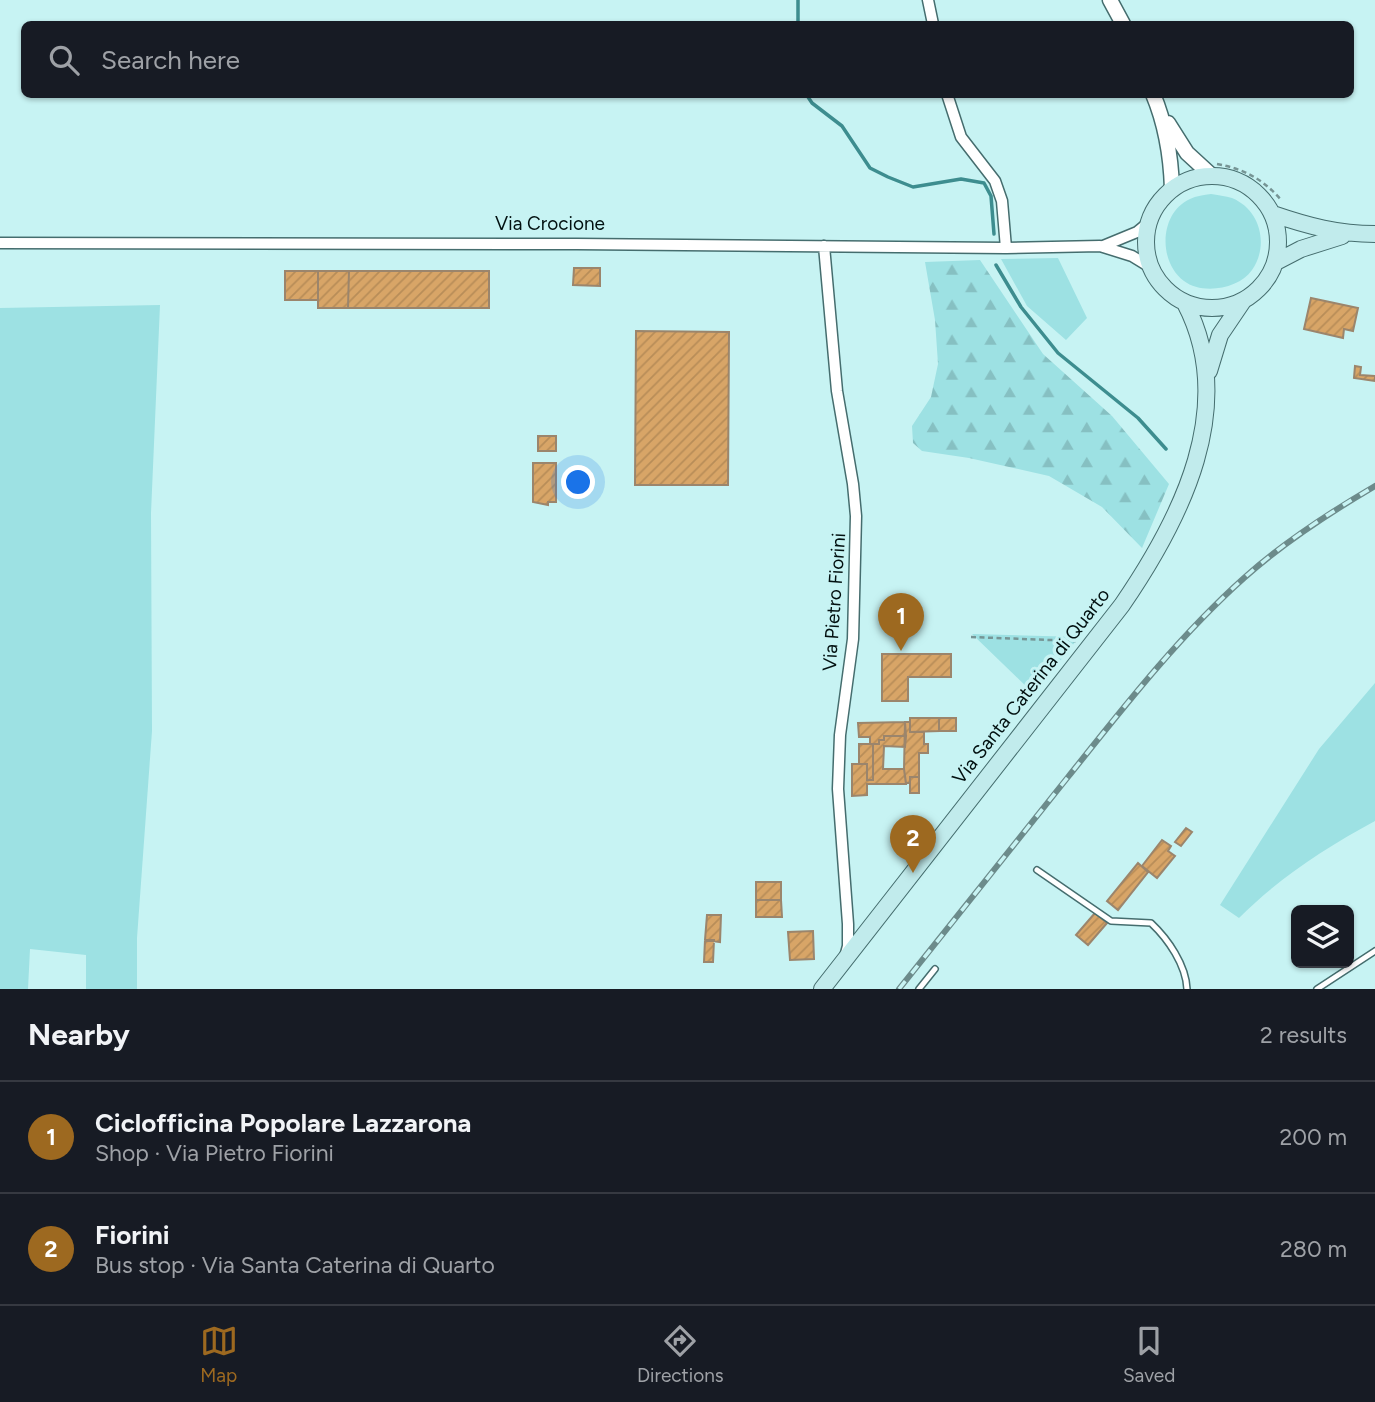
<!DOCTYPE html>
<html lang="en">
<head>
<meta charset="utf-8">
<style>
	:root { --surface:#171b24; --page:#242831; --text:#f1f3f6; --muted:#9ea1a6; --line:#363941; --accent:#9d6920 }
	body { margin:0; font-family:Figtree,sans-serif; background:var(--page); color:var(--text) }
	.controls { position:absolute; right:21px; bottom:21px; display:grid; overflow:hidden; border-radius:10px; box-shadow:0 2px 5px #0004 }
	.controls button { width:63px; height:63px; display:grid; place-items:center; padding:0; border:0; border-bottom:2px solid var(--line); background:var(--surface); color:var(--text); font:35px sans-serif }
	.you { position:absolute; left:579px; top:483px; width:24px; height:24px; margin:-18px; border:5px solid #fff; border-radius:50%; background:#1a73e8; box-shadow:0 0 0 10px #1a73e833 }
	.badge { display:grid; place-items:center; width:46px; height:46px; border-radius:50%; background:var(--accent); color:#fff; font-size:23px; font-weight:700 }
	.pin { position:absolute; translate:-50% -58px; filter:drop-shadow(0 2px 4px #0008) }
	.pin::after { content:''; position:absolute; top:37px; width:24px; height:21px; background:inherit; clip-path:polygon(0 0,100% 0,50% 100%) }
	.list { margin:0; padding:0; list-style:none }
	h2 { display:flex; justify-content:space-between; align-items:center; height:91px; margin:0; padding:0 28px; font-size:30px }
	h2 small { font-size:23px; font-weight:400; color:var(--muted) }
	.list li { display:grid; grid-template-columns:46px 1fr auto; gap:21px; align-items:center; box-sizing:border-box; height:112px; padding:0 28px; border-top:2px solid var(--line) }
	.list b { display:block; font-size:26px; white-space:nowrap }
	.list p { margin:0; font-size:23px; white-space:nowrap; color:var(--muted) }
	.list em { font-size:23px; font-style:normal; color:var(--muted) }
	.icon { flex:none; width:38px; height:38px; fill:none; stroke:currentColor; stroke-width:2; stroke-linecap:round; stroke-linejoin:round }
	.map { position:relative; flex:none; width:1375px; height:989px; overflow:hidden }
	.search { position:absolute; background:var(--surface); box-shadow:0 2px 5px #0004; left:21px; right:21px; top:21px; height:77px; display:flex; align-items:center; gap:18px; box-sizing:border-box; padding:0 24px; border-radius:10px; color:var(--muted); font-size:26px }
	.sheet { height:315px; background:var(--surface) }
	nav { display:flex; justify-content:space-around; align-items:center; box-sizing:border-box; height:98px; border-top:2px solid var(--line); background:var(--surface); font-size:19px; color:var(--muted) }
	nav a { display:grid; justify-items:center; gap:4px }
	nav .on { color:var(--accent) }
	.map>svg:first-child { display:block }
</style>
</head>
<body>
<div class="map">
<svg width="1375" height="989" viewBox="0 0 1375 989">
	<defs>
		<pattern id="forest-firs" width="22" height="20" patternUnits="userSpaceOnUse" patternTransform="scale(1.75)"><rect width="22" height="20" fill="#9de1e3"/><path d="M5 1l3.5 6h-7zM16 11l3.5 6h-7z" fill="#86c0c2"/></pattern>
		<pattern id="building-hatch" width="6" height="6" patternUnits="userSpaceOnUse" patternTransform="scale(1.75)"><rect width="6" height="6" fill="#d8a567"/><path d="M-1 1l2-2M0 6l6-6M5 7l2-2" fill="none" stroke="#b88d58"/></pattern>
	</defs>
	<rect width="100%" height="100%" fill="#c7f3f3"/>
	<!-- grass -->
	<path fill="#9de1e3" d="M1211,194C1217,195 1226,196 1232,198C1261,210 1269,246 1252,270C1239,289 1202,295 1184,281C1158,262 1159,213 1190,199C1196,196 1204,195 1211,194Z
		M1058,258L1087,318L1066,340L1027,306L1001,259Z
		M160,305L151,513L152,731L137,938V989H86V955L30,949L28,989H0V308Z
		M972,634L1079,637L1034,694Z
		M1375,683V821C1325,848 1279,878 1239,918L1220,905L1319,749Z"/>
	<!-- forest -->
	<path fill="url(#forest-firs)" d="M980,260L1043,354L1112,416L1169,484L1142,548L1102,507L1049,476L969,458L922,451L913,443L912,426L931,397L938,364L935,320L925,262Z"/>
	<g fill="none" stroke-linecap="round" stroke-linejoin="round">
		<!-- stream -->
		<path stroke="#3d8d8f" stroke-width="3.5" d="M798,0V24
			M806,94L812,103L842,126L870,168L888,177L913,187L961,179L984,183L991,196L994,234
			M996,265L1021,307L1058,353L1138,418L1166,449"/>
	</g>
	<!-- building -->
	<path fill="url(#building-hatch)" stroke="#9b856c" stroke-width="2" d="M574,268H600V286L573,285Z
		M285,271H318V300H285Z
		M318,271H349L348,308H318Z
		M349,271H489V308H348Z
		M1311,298L1358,308L1353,331L1344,329L1343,338L1304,329Z
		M636,331L729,332L728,485H635Z
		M1355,366L1361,367L1360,375L1375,376V381L1354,378Z
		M538,436H556V451H538Z
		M533,463H556V502H548V505L533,502Z
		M882,654H951V677H908V701H882Z
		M910,718H939V731L910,732Z
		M939,718H956V731H939Z
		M905,722L906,736H884V740H879V744H870V737H859L858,723Z
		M905,722H910V732H924V744H928V753H919V777H910V783H906L904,769Z
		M884,736H906L905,747L884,746L883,769H904L906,784H867V795L852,796V764H867V780H873V744H879V740H884Z
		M859,744H873V780H867V764H859Z
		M910,777H919V793H910Z
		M1186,828L1192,832L1181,846L1175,842Z
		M1162,840L1171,846L1168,851L1175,856L1157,878L1142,866Z
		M1138,863L1148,872L1118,910L1107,901Z
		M756,882H781V900H756Z
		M756,900H781L782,917H756Z
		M1095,913L1107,923L1088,945L1076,935Z
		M707,915H721L720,942L705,940Z
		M813,931L814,959L790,960L788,932Z
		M705,940H714L713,962H704Z"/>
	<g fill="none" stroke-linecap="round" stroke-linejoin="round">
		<defs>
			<path id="service" d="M1037,870L1111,921L1151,923C1168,939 1186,965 1187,989
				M919,989L935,969
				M1317,989L1375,951"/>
			<path id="minor" d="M928,0L933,24
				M947,94L961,137L995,181L1002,201L1006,248
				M0,243L577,244L1006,248L1100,246L1132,256L1150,267
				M824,246L837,391L853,484L856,516L853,639L840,735L838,789L848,924V946L845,957
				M1103,246L1137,232L1148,223"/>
			<path id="tertiary" d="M1110,0L1123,24
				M1153,94C1166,125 1171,156 1172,189
				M1168,123L1187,153L1211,175"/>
			<path id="secondary" d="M1146 242a66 66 0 1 1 132 0a66 66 0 1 1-132 0Z
				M1273,214C1308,226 1338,234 1375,234
				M1276,262L1301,249L1342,236
				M1209,371L1220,335L1243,301
				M822,989L1122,605C1181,519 1239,406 1185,303"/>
		</defs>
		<!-- service casing -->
		<use href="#service" stroke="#456d6e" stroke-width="8"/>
		<!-- minor casing -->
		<use href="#minor" stroke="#456d6e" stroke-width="13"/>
		<!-- tertiary casing -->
		<use href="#tertiary" stroke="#456d6e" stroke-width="17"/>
		<!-- secondary casing -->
		<use href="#secondary" stroke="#456d6e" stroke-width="18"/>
		<!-- path -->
		<path stroke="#769595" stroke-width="2.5" stroke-dasharray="5 3.5" stroke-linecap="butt" d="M1217,164C1245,169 1264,180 1282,201
			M971,637L1076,641"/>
		<!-- service -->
		<use href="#service" stroke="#fff" stroke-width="5"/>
		<!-- minor -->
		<use href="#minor" stroke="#fff" stroke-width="10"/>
		<!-- tertiary -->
		<use href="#tertiary" stroke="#fff" stroke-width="14"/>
		<!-- secondary -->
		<use href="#secondary" stroke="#c1ebec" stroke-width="16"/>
		<defs>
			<path id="rail" d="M899,989C956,918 1012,847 1068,777C1123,708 1178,637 1244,578C1284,542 1329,513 1375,486"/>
		</defs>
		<!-- rail casing -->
		<use href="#rail" stroke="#6c8b8b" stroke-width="6"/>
		<!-- rail -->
		<use href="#rail" stroke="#c7f3f3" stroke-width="3.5" stroke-dasharray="10" stroke-linecap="butt"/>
	</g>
	<g text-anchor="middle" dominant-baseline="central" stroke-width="7" stroke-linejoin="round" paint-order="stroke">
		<!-- street labels -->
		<g font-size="19" fill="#021010" stroke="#c7f3f3">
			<text x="550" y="223">Via Crocione</text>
			<text transform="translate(834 602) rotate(-86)">Via Pietro Fiorini</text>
			<text transform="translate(1031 686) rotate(-52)">Via Santa Caterina di Quarto</text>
		</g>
	</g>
</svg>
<div class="controls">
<button><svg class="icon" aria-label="layers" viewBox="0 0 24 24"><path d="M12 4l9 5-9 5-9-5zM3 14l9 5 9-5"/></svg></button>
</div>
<div class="you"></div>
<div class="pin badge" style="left:901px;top:651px">1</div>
<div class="pin badge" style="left:913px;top:873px">2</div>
<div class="search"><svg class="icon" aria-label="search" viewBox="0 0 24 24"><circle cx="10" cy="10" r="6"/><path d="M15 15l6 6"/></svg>Search here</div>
</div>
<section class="sheet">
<h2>Nearby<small>2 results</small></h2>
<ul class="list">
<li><span class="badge">1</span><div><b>Ciclofficina Popolare Lazzarona</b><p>Shop · Via Pietro Fiorini</p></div><em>200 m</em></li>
<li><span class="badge">2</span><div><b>Fiorini</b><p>Bus stop · Via Santa Caterina di Quarto</p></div><em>280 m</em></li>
</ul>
</section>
<nav>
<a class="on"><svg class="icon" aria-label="map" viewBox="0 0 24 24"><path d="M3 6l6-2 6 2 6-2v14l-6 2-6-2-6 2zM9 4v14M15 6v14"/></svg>Map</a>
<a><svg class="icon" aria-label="directions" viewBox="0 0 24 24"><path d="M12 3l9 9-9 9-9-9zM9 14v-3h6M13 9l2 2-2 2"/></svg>Directions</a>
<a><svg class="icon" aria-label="saved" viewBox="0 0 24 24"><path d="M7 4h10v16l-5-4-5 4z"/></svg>Saved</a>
</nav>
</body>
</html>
